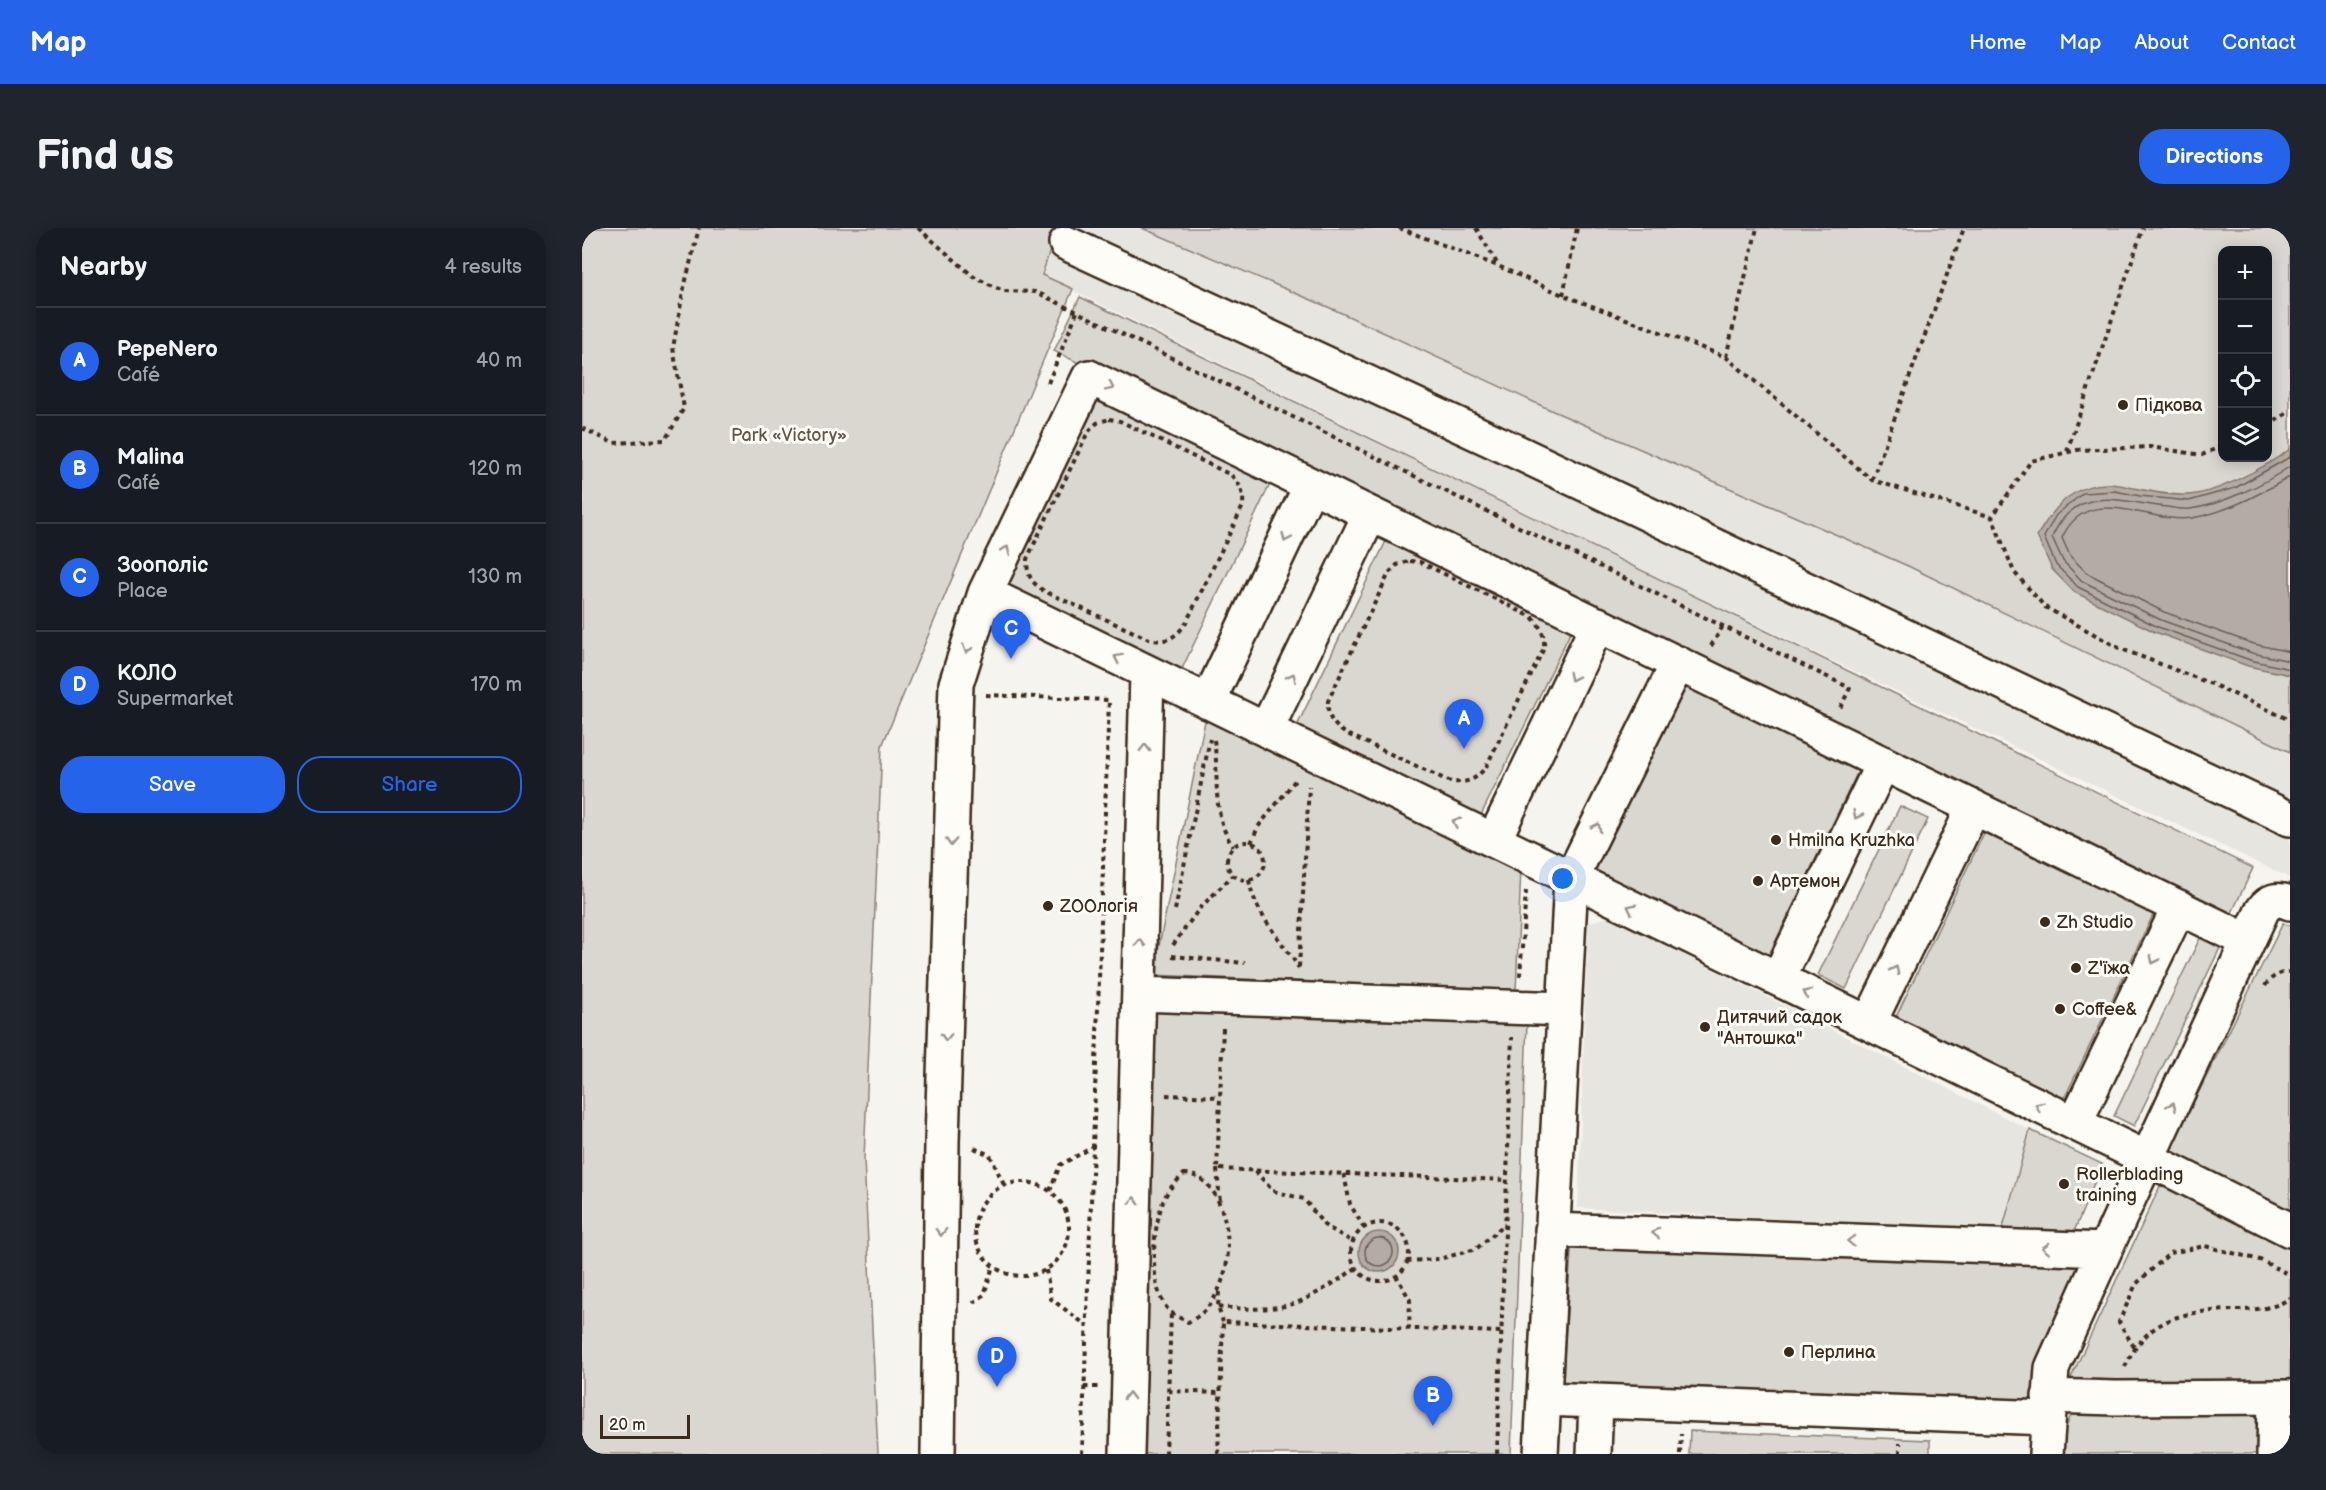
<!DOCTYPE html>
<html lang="en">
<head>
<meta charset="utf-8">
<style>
	:root { --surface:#171b24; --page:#20242c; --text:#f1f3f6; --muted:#9ea1a6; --line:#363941; --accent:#2563eb }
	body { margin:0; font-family:"Balsamiq Sans",sans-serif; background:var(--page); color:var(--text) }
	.controls { position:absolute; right:18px; top:18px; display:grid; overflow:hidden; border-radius:12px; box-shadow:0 3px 15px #0003 }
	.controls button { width:54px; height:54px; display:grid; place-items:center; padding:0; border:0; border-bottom:2px solid var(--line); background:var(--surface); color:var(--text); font:30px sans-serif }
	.scale { position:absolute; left:18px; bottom:15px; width:90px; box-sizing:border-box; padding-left:6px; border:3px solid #3b2a1e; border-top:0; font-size:16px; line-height:21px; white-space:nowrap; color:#3b2a1e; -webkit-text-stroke:4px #fdfcf7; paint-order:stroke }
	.you { position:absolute; left:981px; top:651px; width:21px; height:21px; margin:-15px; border:4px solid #fff; border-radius:50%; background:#1a73e8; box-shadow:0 0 0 9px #1a73e833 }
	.badge { display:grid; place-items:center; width:39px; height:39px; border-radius:50%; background:var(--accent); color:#fff; font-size:20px; font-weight:700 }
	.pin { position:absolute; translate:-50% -50px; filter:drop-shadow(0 2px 3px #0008) }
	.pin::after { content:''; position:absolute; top:32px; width:21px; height:18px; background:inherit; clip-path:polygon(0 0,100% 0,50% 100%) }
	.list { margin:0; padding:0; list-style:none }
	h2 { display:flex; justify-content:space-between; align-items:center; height:78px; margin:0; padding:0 24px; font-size:26px }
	h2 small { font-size:20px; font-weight:400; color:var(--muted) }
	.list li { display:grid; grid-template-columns:39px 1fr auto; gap:18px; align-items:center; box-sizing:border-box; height:108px; padding:0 24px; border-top:2px solid var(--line) }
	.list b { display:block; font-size:22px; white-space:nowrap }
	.list p { margin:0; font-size:20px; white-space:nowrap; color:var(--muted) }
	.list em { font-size:20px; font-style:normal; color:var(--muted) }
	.actions { display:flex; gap:12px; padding:18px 24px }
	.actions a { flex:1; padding:14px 0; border:2px solid var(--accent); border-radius:24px; text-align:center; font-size:21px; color:var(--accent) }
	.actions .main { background:var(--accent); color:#fff }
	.icon { flex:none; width:33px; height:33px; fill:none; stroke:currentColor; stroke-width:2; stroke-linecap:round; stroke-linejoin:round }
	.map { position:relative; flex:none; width:1708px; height:1226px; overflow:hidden; border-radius:24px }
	header { display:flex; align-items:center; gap:36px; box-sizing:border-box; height:84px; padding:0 30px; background:var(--accent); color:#fff }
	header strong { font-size:28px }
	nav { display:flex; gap:33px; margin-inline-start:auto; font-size:21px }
	.intro { display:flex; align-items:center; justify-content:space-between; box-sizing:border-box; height:144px; padding:0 36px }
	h1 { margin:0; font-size:42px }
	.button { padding:15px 27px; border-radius:24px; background:var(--accent); color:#fff; font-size:21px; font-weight:700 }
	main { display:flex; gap:36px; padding:0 36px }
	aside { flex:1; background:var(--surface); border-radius:24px; box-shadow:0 3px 15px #0003 }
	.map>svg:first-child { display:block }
</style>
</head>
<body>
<header>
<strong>Map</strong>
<nav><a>Home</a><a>Map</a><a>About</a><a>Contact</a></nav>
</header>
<div class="intro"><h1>Find us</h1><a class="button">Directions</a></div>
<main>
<aside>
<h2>Nearby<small>4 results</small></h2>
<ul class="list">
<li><span class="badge">A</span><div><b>PepeNero</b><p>Café</p></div><em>40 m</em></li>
<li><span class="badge">B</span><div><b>Malina</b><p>Café</p></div><em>120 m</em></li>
<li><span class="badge">C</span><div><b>Зоополіс</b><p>Place</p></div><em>130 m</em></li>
<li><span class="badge">D</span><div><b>КОЛО</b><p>Supermarket</p></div><em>170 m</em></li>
</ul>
<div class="actions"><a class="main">Save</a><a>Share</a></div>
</aside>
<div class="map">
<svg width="1708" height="1226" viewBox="0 0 1708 1226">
	<rect width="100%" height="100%" fill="#f5f4ee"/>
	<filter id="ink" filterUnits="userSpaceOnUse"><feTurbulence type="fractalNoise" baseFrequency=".0167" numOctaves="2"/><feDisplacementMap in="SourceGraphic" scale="12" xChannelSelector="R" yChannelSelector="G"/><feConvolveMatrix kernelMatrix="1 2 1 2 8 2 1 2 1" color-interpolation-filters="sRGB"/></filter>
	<g filter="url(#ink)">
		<!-- built -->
		<path fill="#e7e5df" d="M475,0H560L753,82L971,183L1326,338L1708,524V650L1066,345L459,47Z
			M1027,689L1448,902L1420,1003L996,980L1006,695Z"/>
		<!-- green -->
		<path fill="#dad6d0" stroke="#8a8077" stroke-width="1.5" fill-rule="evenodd" d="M0,0H475L460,47L491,61L300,518L282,931L296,1226H0Z
			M560,0H1708V524L1326,338L971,183L753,82ZM1640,22H1686V230H1640Z
			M498,69L1671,640L1646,693L472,123Z
			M507,166L689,254L598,445L414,356Z
			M807,307L992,397L899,587L715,498Z
			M1103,454L1278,539L1186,729L1011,644Z
			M624,488L939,639L934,763L571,747Z
			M1318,578L1346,591L1264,761L1236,747Z
			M1404,601L1573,683L1480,875L1312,793Z
			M1701,695L1708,698V987L1585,928Z
			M1618,710L1638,720L1552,898L1532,888Z
			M572,781L945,794L929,1226H555Z
			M1448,902L1520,936L1491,1006L1420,1003Z
			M1579,956L1708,1019V1152L1487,1154Z
			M990,1008L1498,1037L1454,1179L980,1159Z
			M1509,1177L1682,1179V1226H1479L1480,1209L1489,1187Z
			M1108,1203L1348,1212V1226H1107Z"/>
		<!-- water -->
		<path fill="#b4aca4" stroke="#84786e" stroke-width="1.5" d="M1708,221V447L1666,438L1573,404L1492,364L1470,341L1455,308C1473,277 1496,250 1537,257C1559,261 1582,268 1604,267C1633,267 1685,238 1708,221Z
			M777 1024a20 20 0 1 1 40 0a20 20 0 1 1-40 0Z"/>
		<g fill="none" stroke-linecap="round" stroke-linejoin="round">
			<!-- shore -->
			<path stroke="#6b5e54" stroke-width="1.5" d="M1708,229L1653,260L1607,273L1558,268L1533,263L1501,265L1474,287L1462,309L1474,337L1496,359L1576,399L1668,432L1708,441
				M1708,238C1684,256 1638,277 1608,281C1600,282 1592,280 1585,279C1538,274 1495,254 1470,309L1481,333L1500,353L1579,392L1670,425L1708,433
				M1708,249C1677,266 1646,284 1610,290C1566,297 1506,252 1480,310L1488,328L1505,345L1582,384L1672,416L1708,424
				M783 1024a14 14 0 1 1 28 0a14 14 0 1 1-28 0Z"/>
			<defs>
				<path id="minor" d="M484,15L933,223L1708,591
					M626,474L729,257
					M684,502L788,286
					M912,612L1016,396
					M1666,713L507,149L403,365L1566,931L1708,1002
					M1196,751L1301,535
					M557,766L982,781
					M1287,795L1392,579
					M1493,895L1597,679
					M970,1002L1523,1022
					M1467,1168L1533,1170L1708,1169
					M962,1171L1465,1190
					M356,1226L360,914L374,456L403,365
					M545,1226L565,445
					M959,1226L989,651L1096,435
					M1012,1226L1014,1173
					M1464,1226L1470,1140L1523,1022L1680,683C1687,672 1696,670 1708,675
					M1692,1226L1693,1169"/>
			</defs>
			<!-- minor casing -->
			<use href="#minor" stroke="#3b2a1e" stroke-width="38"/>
			<!-- path -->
			<path stroke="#3b2a1e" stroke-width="4" stroke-dasharray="4.5 4.5" stroke-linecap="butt" d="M336,0L392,49L421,63L454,64L1268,460L1258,480
				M817,0L916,38L981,67L1144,129L1290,252L1410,289
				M894,0L916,37
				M981,67L995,0
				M1144,129L1175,0
				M466,155L495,84
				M527,191L538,193L649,247C659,257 662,265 661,278L603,397C592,410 586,414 569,412L462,363C449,354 445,348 445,331L506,204L515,195Z
				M1686,198L1708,183
				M0,200L31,215L83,212L102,180L91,120L101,64L117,0
				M1640,218L1620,227L1568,219L1495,222L1449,233L1410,289L1432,344L1463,379L1537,420L1632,457L1708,492
				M1485,223L1561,0
				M1290,252L1382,0
				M828,333L838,334L950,389C959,399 963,407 962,420L904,539C893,552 887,555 869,554L763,505C750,496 745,489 746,473L807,345L815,337Z
				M1129,418L1141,398
				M404,467L527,472L500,1226
				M632,512C638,551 628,583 651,619
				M645 633a19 19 0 1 1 38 0a19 19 0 1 1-38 0Z
				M669,615L676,599L715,550
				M667,652C673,687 699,711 717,740
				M593,682L628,511
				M591,717L617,681L651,647
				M590,728L663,735
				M717,739L727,558
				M938,748L944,663
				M1683,758C1689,749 1697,744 1708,744
				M641,800L635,941L925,952
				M584,867L638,869
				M392,920L408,927L422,957
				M635,941L638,974
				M673,943L691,963L722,971L742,997L771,1014
				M602,946C639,946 651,1009 644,1039C639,1062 628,1084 606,1094C601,1091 595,1089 590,1085C564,1065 570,994 584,967C588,959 596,952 602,946Z
				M762,946L768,976L782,1000
				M393 1001a47 47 0 1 1 94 0a47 47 0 1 1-94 0Z
				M468,963L478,937L511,919
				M769 1024a29 29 0 1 1 58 0a29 29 0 1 1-58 0Z
				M825,1033L857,1031L894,1021L923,996
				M464,1042L469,1071L504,1097
				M814,1047L828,1072L827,1101
				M637,1064L636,1079L641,1094
				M391,1075L402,1067L411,1038
				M636,1079C658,1081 681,1082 703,1078C724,1074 756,1053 774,1040
				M1552,1119L1537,1094L1554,1056L1588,1025L1623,1018L1678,1032L1708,1047
				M1543,1139C1566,1088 1603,1083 1654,1082C1672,1082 1693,1081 1708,1070
				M502,1159H516
				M586,1163L638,1165
				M584,1226L589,1085
				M636,1226L641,1094L919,1104
				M915,1226L930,809
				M1098,1226L1099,1206
				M1318,1226V1215"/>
			<!-- minor -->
			<use href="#minor" stroke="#fdfcf7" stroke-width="33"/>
		</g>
		<!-- one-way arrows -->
		<defs><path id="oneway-chevron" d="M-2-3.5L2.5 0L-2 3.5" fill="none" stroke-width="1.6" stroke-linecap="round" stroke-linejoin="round" transform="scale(1.5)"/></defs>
		<g stroke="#9c938a">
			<use href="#oneway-chevron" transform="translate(528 159) rotate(26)"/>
			<use href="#oneway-chevron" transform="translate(704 310) rotate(115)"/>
			<use href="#oneway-chevron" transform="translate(424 322) rotate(-64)"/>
			<use href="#oneway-chevron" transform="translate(385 421) rotate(108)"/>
			<use href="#oneway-chevron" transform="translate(536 430) rotate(-154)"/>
			<use href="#oneway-chevron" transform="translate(710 449) rotate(-64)"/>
			<use href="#oneway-chevron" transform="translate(991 449) rotate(116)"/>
			<use href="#oneway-chevron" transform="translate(563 520) rotate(-89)"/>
			<use href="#oneway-chevron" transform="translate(1275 587) rotate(116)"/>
			<use href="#oneway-chevron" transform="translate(874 594) rotate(-154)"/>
			<use href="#oneway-chevron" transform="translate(1015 599) rotate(-64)"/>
			<use href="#oneway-chevron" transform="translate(369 614) rotate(92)"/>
			<use href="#oneway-chevron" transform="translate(1049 680) rotate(-154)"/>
			<use href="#oneway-chevron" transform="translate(558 715) rotate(-89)"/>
			<use href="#oneway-chevron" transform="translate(1572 732) rotate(116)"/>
			<use href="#oneway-chevron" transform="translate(1313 742) rotate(-64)"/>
			<use href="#oneway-chevron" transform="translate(1225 765) rotate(-154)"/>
			<use href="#oneway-chevron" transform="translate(364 809) rotate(92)"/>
			<use href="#oneway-chevron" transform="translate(1457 878) rotate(-154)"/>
			<use href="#oneway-chevron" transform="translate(1590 878) rotate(-65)"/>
			<use href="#oneway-chevron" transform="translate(552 973) rotate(-88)"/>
			<use href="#oneway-chevron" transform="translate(359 1004) rotate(91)"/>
			<use href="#oneway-chevron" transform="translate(1074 1005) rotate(-178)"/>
			<use href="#oneway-chevron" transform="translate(1269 1013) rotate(-178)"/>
			<use href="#oneway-chevron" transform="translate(1464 1020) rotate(-178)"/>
			<use href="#oneway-chevron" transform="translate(547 1168) rotate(-89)"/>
		</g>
	</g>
	<!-- markers -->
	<g fill="#3b2a1e" stroke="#fdfcf7" stroke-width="2">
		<circle cx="1541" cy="177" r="6"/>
		<circle cx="1194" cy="612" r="6"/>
		<circle cx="1176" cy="653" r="6"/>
		<circle cx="466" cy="678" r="6"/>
		<circle cx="1463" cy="694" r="6"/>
		<circle cx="1494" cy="740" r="6"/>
		<circle cx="1478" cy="781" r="6"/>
		<circle cx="1123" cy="799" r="6"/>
		<circle cx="1482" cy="956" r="6"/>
		<circle cx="1207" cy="1124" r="6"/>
	</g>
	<g text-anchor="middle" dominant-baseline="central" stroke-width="6" stroke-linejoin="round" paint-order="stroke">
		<!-- poi labels -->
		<g font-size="18" fill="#3b2a1e" stroke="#fdfcf7" text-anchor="start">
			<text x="1553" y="177">Підкова</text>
			<text x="1206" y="612">Hmilna Kruzhka</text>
			<text x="1188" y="653">Артемон</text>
			<text x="478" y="678">ZООлогія</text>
			<text x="1475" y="694">Zh Studio</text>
			<text x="1506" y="740">Z'їжа</text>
			<text x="1490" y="781">Coffee&amp;</text>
			<text x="1135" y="789">Дитячий садок<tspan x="1135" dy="21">"Антошка"</tspan></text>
			<text x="1494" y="946">Rollerblading<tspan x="1494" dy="21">training</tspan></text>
			<text x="1219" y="1124">Перлина</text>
		</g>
		<!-- park labels -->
		<g font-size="18" fill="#63554a" stroke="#fdfcf7">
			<text x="207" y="207">Park «Victory»</text>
		</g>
	</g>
</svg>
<div class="controls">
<button>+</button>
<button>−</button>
<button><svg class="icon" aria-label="locate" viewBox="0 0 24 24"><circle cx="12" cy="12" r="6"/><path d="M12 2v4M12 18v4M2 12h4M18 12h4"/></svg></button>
<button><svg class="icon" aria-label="layers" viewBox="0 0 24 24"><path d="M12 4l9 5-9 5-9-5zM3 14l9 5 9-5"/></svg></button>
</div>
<div class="scale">20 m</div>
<div class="you"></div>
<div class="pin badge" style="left:882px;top:521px">A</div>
<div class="pin badge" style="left:851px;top:1198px">B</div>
<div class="pin badge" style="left:429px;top:431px">C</div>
<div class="pin badge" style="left:415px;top:1159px">D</div>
</div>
</main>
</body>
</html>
